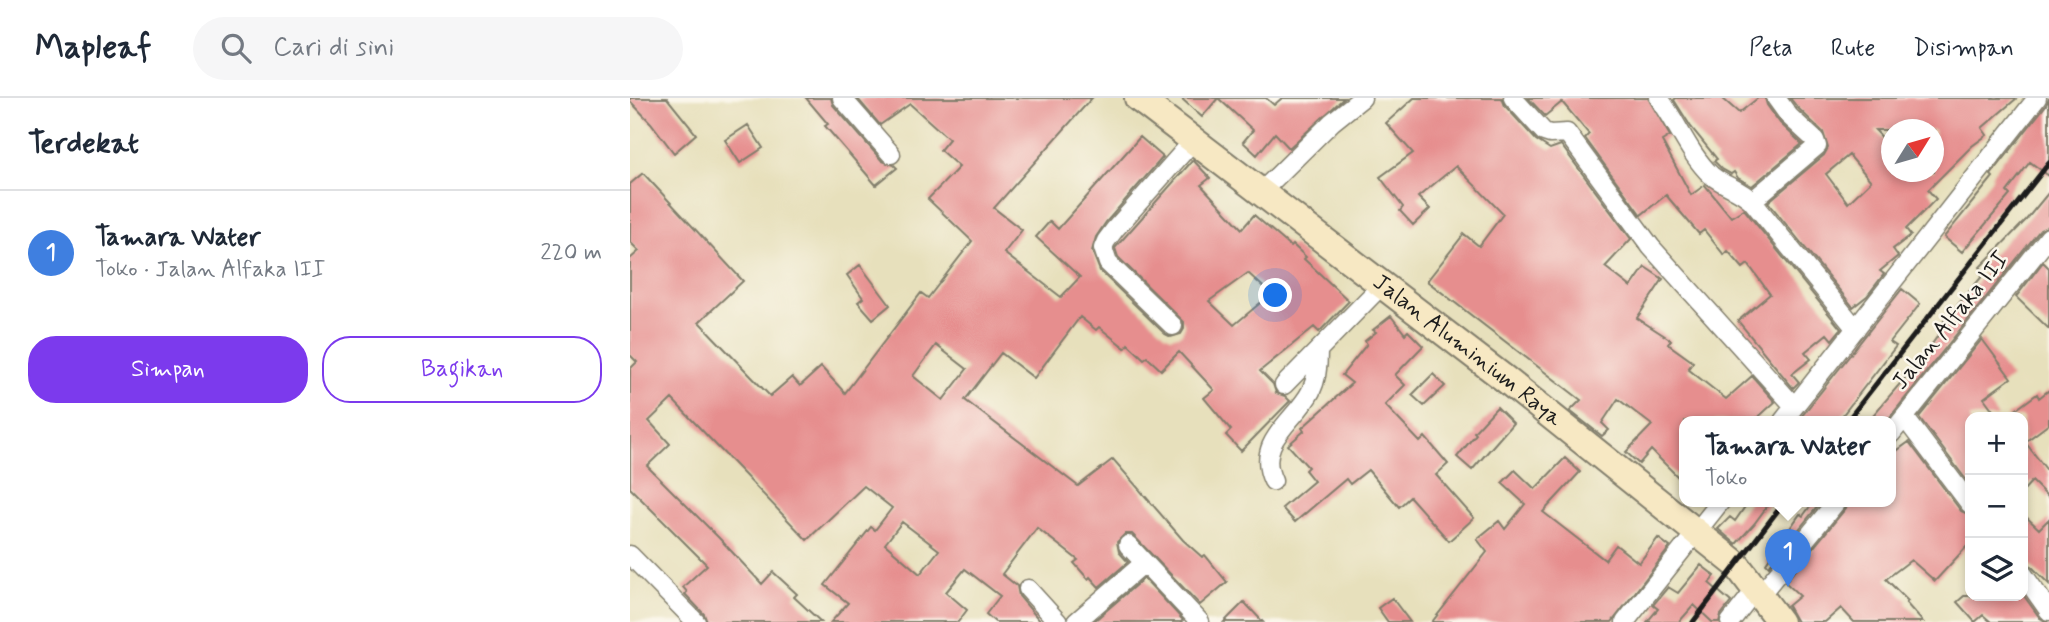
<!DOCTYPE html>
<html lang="id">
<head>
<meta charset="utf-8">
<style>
	:root { --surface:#fff; --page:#f6f6f7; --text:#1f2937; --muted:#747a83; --line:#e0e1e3; --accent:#7c3aed }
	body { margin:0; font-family:Mynerve,sans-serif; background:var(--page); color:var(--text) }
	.controls { position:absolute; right:21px; bottom:21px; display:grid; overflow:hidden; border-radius:14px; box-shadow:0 4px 10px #0003 }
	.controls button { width:63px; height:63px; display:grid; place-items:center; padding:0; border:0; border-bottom:2px solid var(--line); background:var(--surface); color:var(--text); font:35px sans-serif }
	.compass { position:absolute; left:1251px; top:21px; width:63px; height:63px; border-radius:50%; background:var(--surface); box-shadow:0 4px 10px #0003; rotate:53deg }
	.you { position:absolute; left:646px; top:198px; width:24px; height:24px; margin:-18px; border:5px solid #fff; border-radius:50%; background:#1a73e8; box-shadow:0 0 0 10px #1a73e833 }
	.badge { display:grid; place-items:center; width:46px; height:46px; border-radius:50%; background:var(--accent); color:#fff; font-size:23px; font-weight:700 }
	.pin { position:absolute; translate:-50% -58px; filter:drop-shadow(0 2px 4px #0008) }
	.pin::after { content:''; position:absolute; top:37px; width:24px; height:21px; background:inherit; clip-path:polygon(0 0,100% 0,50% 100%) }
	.popup { position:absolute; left:1049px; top:318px; width:217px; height:91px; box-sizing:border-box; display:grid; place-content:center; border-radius:14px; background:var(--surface); filter:drop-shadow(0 2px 5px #0005); font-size:23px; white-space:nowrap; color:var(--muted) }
	.popup b { font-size:26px; color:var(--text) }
	.popup::after { content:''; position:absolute; left:50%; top:100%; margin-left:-14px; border:14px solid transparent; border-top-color:var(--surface) }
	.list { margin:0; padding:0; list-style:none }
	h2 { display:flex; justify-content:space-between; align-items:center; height:91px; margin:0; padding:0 28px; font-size:30px }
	h2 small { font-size:23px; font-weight:400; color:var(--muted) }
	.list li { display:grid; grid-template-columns:46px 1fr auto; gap:21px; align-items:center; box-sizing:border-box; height:126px; padding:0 28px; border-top:2px solid var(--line) }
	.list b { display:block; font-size:26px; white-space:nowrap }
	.list p { margin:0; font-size:23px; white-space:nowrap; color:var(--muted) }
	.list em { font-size:23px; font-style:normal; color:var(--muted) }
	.actions { display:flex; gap:14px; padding:21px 28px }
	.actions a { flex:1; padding:16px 0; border:2px solid var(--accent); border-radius:28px; text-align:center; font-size:24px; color:var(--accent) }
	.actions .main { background:var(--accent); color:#fff }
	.icon { flex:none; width:38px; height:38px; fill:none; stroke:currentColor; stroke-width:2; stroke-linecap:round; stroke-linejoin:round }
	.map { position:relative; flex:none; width:1419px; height:524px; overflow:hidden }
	header { display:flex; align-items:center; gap:42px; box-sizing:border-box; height:98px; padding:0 35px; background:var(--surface); border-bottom:2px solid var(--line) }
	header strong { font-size:33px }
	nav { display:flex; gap:38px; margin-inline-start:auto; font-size:24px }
	.search { width:490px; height:63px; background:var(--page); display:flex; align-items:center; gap:18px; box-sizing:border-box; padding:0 24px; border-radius:38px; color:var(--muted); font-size:26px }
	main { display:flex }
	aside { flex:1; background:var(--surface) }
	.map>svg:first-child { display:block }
</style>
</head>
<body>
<header>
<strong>Mapleaf</strong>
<div class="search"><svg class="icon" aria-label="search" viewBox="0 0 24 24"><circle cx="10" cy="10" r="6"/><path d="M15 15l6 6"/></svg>Cari di sini</div>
<nav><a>Peta</a><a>Rute</a><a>Disimpan</a></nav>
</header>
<main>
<aside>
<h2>Terdekat<small></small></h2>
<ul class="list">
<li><span class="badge" style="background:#3f7fe0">1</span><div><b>Tamara Water</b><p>Toko · Jalan Alfaka III</p></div><em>220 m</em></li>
</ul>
<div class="actions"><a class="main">Simpan</a><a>Bagikan</a></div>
</aside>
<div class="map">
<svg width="1419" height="524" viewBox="0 0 1419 524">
	<rect width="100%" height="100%" fill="#fbf7ec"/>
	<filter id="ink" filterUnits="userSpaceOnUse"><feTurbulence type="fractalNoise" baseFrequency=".0143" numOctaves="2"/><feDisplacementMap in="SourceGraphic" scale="14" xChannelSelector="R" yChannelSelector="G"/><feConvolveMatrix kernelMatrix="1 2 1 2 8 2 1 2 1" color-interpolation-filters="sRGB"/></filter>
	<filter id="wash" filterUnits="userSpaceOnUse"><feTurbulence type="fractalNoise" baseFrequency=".00686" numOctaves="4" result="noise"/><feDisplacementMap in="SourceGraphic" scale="28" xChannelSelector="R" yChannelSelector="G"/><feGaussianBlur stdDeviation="1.57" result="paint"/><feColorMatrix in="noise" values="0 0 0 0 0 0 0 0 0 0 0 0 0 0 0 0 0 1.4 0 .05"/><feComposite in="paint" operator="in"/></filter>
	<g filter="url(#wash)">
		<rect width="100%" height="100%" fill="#e7e0bc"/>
		<g id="blocks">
			<!-- building -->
			<path fill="#e68e8e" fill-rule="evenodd" d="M0,0H37L66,36L44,55L21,25L0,3Z
				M176,0H201L203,7L252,63L264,67L267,70L246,87L195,28L198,26Z
				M227,0H462L364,110L392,132L374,155L431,199L450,179L406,139L420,123L428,131L510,39L533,59L476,124L466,139L462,153L470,173L535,236L541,239L551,236L554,231V224L488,159L485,150L563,62L580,80L571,87L612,131L624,117L661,149L663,147L676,159L674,161L719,203L689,234L684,229L630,273L643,286L646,295L655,298L660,303L611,353L596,337L601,332L574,300L584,292L549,254L531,272L517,259L514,261L498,246L495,250L469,229L466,232L450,219L404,280L371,255L335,302L448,388L483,361L553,442L572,459L575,457L597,484L570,507L502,436H495L487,444L489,454L498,464L469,489L460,479L458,481L444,465L448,462L407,430L372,476L387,488L389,498L411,524H365L356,516L370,498L335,471L316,494L337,512L328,524H201L218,505L195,487L241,429L245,432L262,410L234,388L177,442L42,301L19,323L40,346L17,368L89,440L132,486L143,474L167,496L164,499L191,524H77L74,516L55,496L57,494L53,489L77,467L0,390V271L7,264L0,257V161L9,153L0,144V86L13,75L113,183L69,224L140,298L162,279L170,288L191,269L215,295L291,195L298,200L342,143L298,101L329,69L310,52L319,41L280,6L250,27ZM618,175L641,196L604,227L579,203ZM306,247L337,271L313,302L283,278ZM272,424L309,452L290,476L255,446Z
				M551,0H636L644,7L652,0H714L659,50L645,35L627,57L613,44L623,32L588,0L572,19Z
				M784,0H872L875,8L906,42L920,51L931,47L1001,141L975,169L1001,189L1015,169L1033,181L1007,220L1041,242L1038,246L1063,264L1058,271L1096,301L1122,278L1145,304L1124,323H1055V386L1021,352L1009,366L996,354L1022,327L988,301L972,325L979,332L972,338L940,313L951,302L797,183L834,136L849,148L873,116L826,68L788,99L800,111L783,127L770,113L773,109L750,79L783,55L756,25Z
				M898,0H1018L1040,38L1032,43L1061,97L1075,87L1101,119L1114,111L1211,231L1202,242L1197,236L1175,254L1181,261L1162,276L1169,284L1163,290L1108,223L1140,196L1118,166L1113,170L1098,153L1094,157L1074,132L1069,136L1036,97L1011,117L955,40L959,36L932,4L915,18Z
				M1046,0H1092L1109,15L1128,0H1135L1137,7L1150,25L1172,46L1122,88L1108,80L1104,74L1101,76L1092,71L1084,63L1087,61L1061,29L1044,2Z
				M1160,0H1387L1352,30L1357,37L1342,48L1298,92L1306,101L1276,131L1281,137L1263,151L1268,158L1250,173L1254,176L1237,198L1223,209L1138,104L1194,57L1198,50L1193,34L1168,10ZM1245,32H1304V74H1262V50ZM1219,57L1241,83L1218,105L1196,76Z
				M1419,0V78L1400,64L1377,94L1380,97L1332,154L1314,139L1363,79L1361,77L1416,7Z
				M118,27L133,50L110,65L95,42Z
				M1419,94V128L1410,132L1257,323H1238L1293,259L1316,226L1313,224L1355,175L1350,169L1396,122Z
				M1413,164L1419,170V231L1386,199Z
				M230,167L260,207L243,221L228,204L233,200L217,177Z
				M1272,191L1290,206L1260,244L1266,248L1208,323H1168Z
				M761,218L775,236L778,233L793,248L765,277L775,287L755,307L790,344L795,339L818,366L806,377L844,420L819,443L780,399L769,409L738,372L720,386L716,381L665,424L652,410L684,383L675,372L678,369L658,347L674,333L672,330L722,285L712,277L737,246L735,243L746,234L743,232Z
				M1352,241L1381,280L1354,300L1368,319H1340V387L1289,319Z
				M803,276L815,288L794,308L782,297Z
				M1419,292V326L1395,344L1419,375V400L1402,383L1393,393V319H1376L1407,296L1409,300Z
				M867,309L883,325L842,372L827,359L846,336L844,334Z
				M1279,344L1331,413L1340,417V445L1305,483L1281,462L1256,481L1278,503L1276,505L1293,524H1224L1211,510L1195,524H1167L1158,508L1170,498L1155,484L1216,410L1218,403H1261V357Z
				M935,360L950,374L913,414L975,462L986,447L1009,465L1028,440L1040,449L982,524H802L857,454L847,441L869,423L875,431L895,406L872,385L885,372L905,391Z
				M1119,403H1141L1124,426L1106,446L1088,431L1100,419L1105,423Z
				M1184,403H1192L1139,468L1136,465L1170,416L1173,418Z
				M1393,416L1409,431L1419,421V486L1393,460Z
				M1071,467L1085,478L1079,485L1101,504L1091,517L1089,524H1082L1064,507L1049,524H1017L1028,511L1023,507L1038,489L1048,495Z
				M514,480L553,522L551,524H463Z
				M1334,498H1394L1410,520L1418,524H1361L1353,517L1345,524L1327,504Z
				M762,500L780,524H758L748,510Z
				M614,504L633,524H594Z"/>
		</g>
	</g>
	<g filter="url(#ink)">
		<use href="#blocks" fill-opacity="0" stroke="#827e6c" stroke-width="2"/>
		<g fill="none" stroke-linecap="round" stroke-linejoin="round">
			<defs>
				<path id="minor" d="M212,0L261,56
					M883,0L914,34L920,36L937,35L1021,149L1164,308
					M1029,0C1047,24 1059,56 1081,77C1094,88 1110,91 1122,103L1226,231
					M631,94L702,24L732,0
					M1122,103L1187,48L1185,42L1159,18L1146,0
					M543,228L478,165L473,150L476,143L485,131L563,43
					M654,287L751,188
					M1275,320L1340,406
					M1153,323L1407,0
					M1261,336L1419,139
					M643,383C624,343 666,323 681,293C687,281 688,268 688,255
					M498,447L570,524
					M0,457L66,524
					M1393,476L1419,513
					M398,491L428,524
					M1130,497L1207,403
					M446,524L514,465
					M995,524L1091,403
					M1100,524L1126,491"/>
				<g id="secondary">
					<path id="s1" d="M508,0L875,281L1106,466L1150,524"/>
				</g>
			</defs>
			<!-- minor casing -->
			<use href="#minor" stroke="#827e6c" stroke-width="21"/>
			<!-- secondary casing -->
			<use href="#secondary" stroke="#827e6c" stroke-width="30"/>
			<!-- minor -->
			<use href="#minor" stroke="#fff" stroke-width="18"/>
			<!-- secondary -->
			<use href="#secondary" stroke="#f7e8c3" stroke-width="26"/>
			<!-- rail -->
			<path stroke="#1c1c1c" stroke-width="5" d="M1217,323L1419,65
				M1063,524L1155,403"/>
		</g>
	</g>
	<g text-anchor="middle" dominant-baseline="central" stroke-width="5" stroke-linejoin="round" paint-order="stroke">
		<!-- street labels -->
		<g font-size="23" fill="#1c1c1c" stroke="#fbf7ec">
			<text transform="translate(1321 223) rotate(-51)">Jalan Alfaka III</text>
			<text stroke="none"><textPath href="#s1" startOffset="415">Jalan Aluminium Raya</textPath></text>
		</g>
	</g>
</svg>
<div class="controls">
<button>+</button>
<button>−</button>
<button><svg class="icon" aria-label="layers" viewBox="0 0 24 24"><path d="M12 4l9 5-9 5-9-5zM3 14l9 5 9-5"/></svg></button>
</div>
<svg class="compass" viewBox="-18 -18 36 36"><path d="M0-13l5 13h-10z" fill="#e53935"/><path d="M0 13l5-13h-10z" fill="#747a83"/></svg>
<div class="you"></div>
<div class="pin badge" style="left:1158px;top:489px;background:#3f7fe0">1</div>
<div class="popup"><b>Tamara Water</b>Toko</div>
</div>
</main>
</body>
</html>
